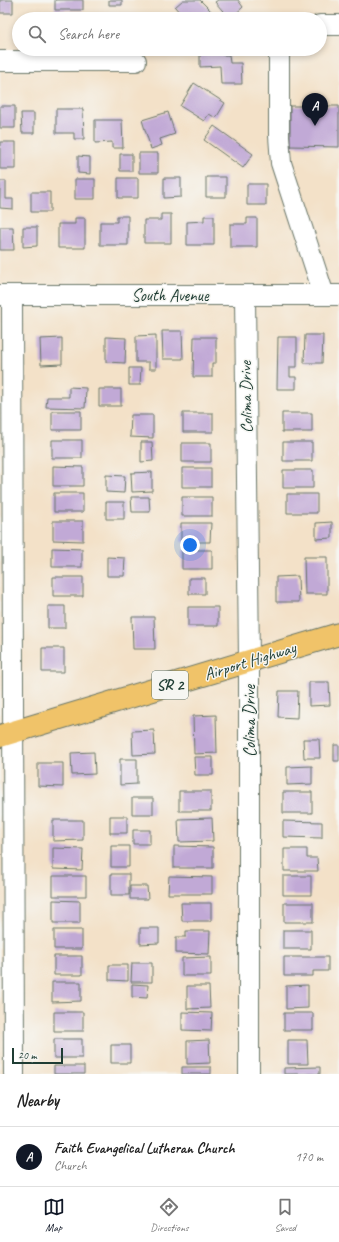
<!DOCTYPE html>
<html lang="en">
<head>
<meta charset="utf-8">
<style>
	:root { --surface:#fff; --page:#f2f2f2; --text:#222; --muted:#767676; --line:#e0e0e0; --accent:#111827 }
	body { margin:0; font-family:Caveat,sans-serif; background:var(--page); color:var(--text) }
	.scale { position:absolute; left:12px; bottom:10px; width:51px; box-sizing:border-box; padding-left:4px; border:2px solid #1f3d34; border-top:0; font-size:11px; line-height:14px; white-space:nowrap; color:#1f3d34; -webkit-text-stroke:3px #f6f6f2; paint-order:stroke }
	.you { position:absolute; left:190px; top:545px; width:14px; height:14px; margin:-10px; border:3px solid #fff; border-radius:50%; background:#1a73e8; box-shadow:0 0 0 6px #1a73e833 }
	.badge { display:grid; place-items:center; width:26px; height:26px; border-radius:50%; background:var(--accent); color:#fff; font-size:13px; font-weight:700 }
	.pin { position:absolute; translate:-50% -33px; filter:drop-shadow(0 1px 2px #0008) }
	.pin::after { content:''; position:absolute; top:21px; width:14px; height:12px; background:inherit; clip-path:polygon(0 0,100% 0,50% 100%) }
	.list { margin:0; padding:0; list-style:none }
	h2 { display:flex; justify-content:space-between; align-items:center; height:52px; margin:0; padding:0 16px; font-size:17px }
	h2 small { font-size:13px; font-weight:400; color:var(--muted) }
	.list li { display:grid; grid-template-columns:26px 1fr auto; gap:12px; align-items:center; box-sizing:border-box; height:60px; padding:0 16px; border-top:1px solid var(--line) }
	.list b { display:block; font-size:15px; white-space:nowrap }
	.list p { margin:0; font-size:13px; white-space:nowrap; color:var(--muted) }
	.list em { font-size:13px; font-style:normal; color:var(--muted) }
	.icon { flex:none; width:22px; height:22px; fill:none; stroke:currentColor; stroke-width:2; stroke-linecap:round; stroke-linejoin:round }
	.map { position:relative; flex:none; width:339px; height:1074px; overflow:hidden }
	.search { position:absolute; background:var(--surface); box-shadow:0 2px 6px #0003; left:12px; right:12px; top:12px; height:44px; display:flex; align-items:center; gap:10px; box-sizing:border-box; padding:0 14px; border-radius:22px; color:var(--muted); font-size:15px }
	.sheet { height:112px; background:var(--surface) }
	nav { display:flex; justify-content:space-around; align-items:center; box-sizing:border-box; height:56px; border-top:1px solid var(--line); background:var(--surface); font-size:11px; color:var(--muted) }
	nav a { display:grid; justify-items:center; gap:2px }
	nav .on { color:var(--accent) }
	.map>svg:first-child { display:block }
</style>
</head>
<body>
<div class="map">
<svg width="339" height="1074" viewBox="0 0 339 1074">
	<rect width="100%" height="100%" fill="#f6f6f2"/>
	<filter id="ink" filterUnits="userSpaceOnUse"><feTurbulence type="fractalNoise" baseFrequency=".025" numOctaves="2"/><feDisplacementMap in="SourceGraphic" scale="8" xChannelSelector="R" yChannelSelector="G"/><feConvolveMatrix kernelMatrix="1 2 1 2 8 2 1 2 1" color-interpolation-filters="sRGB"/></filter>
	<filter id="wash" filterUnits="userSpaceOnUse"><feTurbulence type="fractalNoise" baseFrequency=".012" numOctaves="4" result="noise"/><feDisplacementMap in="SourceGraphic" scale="16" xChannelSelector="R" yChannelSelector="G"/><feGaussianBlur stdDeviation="0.9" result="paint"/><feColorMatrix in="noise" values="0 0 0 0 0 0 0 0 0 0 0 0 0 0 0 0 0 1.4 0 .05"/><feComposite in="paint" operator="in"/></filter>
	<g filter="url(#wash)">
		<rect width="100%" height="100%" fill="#f3e1c8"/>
		<g id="blocks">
			<!-- building -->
			<path fill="#c1a9d6" d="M0,0H13V13H0Z
				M55,0H83V10H55Z
				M109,0H122V5H109Z
				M183,0H200L211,11L202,19H185L175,7Z
				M218,0H238L243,7L230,19L215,2Z
				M200,49H222V55H229L230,63H241L242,84H221L220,66L200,67Z
				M194,83L225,103L216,118L209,114L204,121L180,106Z
				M0,106H15V128H0Z
				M290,106H339V147L290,146Z
				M56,109H83L84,139H74V133H56Z
				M168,112L175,134L160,139L162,145L151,149L142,120Z
				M21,113H34V133H22Z
				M95,120H122L123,148H112V142L95,143Z
				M214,126L253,154L243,168L204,140Z
				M0,142H16V169H0Z
				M139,153H158V173H139Z
				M120,154H132V171H120Z
				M78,156L90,157V174L78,173Z
				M206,177H226V197H206Z
				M118,178H138V198H118Z
				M164,178H181V197L164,198Z
				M75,179H95V199H75Z
				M0,181H6V199H13V209L0,208Z
				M247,184H266V205H247Z
				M31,192H50V212H31Z
				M161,214H171V243H144V220H161Z
				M117,216H128V245H100V222H117Z
				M204,216H214V245H187V222L204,221Z
				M75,218H85V248H58V224H75Z
				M247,218H257V247H230V224H247Z
				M0,227H13L14,250H0Z
				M23,227H37V246L23,247Z
				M162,331H182L183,359H163Z
				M156,335V369H149V362H136V336Z
				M305,335H323L322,363H304Z
				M106,337L126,338L125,363L106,362Z
				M194,337H216V363H212V377H193Z
				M278,337H297V367H290V377H296V389H277Z
				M62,338V364L41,365L40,339Z
				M129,368H141L140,385H129Z
				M69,387L86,388L85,408L46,407L47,397H69Z
				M99,389H121V406H99Z
				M52,411H81V430H52Z
				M183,413H213V432H183Z
				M282,413H312V432H282Z
				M131,415H153V438L130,437Z
				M52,440H82V458H52Z
				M141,442H152L153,461L141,462Z
				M283,442H312V461H283Z
				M182,443H211V462H182Z
				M53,466L83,467V486H53Z
				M182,468H211V487H182Z
				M283,470H313V488H283Z
				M152,472V491L132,492L131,473Z
				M106,475L125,476L124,493L106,492Z
				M54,493H83V512H54Z
				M287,494H317V513H287Z
				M131,497H149L150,512H132Z
				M182,497H212V516H182Z
				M106,502H124V519H106Z
				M53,521H83V541L53,540Z
				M332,522V538L316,539V523Z
				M181,523H211L210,542H181Z
				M52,548L82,549V567H52Z
				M182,550H212V569H182Z
				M107,557L125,558L124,576H107Z
				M304,557H327V594H305Z
				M298,576L299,602H276V577Z
				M53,577H83V596H53Z
				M189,578H205V594H189Z
				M48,606H65V628H48Z
				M188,607H218V626H188Z
				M132,617H154L155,649H133Z
				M42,648H64V672H42Z
				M309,682H329L330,705L309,706Z
				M279,691H298L297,718L278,717Z
				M216,715L217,753L194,754L193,716Z
				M154,730L155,754L133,755L132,731Z
				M303,739H319L320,758H304Z
				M334,745H339V761H334Z
				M94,752L95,774L72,775L71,753Z
				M194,757H213V775H195Z
				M120,759H137V784L120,785Z
				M38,763H63V787L38,786Z
				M312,766V784L287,785V767Z
				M179,791H211V811H179Z
				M283,792H312V813H283Z
				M132,798H153V814H132Z
				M110,816H127V833H110Z
				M212,818L213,841L179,842L178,819Z
				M53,820H83V840L53,841Z
				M283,821L322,822V838L283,837Z
				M133,830H150V844H133Z
				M111,846H129V867H111Z
				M174,846L213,847V868H174Z
				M53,848L83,849L82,870L53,869Z
				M284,849H307V858H317L318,871H284Z
				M111,874H129V895H111Z
				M53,876H86V896H53Z
				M169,876L212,877V894H168Z
				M283,876H311V895H283Z
				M130,886H147L148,899H130Z
				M53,900L80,901V923H53Z
				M181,903H211V921H182Z
				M284,903H313V922H284Z
				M140,928H159V943L140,944Z
				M54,930H82V949H54Z
				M283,930H311V949H283Z
				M186,931H210L209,954L176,953V937H186Z
				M54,956H82V975H54Z
				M211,957V976H182V958Z
				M284,957H328V971H313V976H284Z
				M132,963H152V982H131Z
				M109,965H128V981L109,980Z
				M52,982H81V1001L52,1002Z
				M132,984L148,985L147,998L132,997Z
				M308,985V1008L286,1009V986Z
				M187,986H209L210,1008L187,1009Z
				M54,1012H83V1031H54Z
				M182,1012L212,1013L211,1031L182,1030Z
				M284,1013H313V1030H284Z
				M54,1039H82V1058H54Z
				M209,1040L210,1063L187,1064V1041Z
				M288,1040H307L308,1064H288Z
				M111,1045H130V1063H111Z
				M54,1066H84V1074H54Z
				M182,1067H211V1074H182Z
				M320,1067V1074H284V1068Z"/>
		</g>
	</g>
	<g filter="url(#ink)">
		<use href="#blocks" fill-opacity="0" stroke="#697668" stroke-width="1"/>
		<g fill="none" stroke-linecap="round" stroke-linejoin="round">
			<defs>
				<path id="minor" d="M320,25H339
					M279,49V136L281,163L324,295
					M0,61H136
					M0,295H339
					M12,295L14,1074
					M245,296L249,661V1074"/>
				<path id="major" d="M0,736L339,634"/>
			</defs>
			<!-- minor casing -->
			<use href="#minor" stroke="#697668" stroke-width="22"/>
			<!-- major casing -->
			<use href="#major" stroke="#697668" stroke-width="24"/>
			<!-- minor -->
			<use href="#minor" stroke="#fff" stroke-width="20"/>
			<!-- major -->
			<use href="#major" stroke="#f0c369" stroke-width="22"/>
		</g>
	</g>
	<g text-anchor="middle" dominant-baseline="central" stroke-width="3" stroke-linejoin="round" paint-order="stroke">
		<!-- shield labels -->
		<rect fill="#f6f6f2" stroke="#60746d" stroke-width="1" x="152" y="671" width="36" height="28" rx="3"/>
		<g font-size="16" font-weight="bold" fill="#1f3d34">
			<text x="170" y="685">SR 2</text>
		</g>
		<!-- street labels -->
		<g font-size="17" fill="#1f3d34" stroke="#f6f6f2">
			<text x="170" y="295">South Avenue</text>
			<text transform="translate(246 397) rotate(-91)">Colima Drive</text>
			<text transform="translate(250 661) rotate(-17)">Airport Highway</text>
			<text transform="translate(249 721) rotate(-90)">Colima Drive</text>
		</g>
	</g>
</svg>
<div class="scale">20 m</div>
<div class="you"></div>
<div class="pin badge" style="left:315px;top:126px">A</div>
<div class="search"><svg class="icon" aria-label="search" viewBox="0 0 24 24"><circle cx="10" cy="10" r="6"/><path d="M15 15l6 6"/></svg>Search here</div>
</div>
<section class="sheet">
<h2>Nearby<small></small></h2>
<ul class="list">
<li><span class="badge">A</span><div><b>Faith Evangelical Lutheran Church</b><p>Church</p></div><em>170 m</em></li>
</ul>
</section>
<nav>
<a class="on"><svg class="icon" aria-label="map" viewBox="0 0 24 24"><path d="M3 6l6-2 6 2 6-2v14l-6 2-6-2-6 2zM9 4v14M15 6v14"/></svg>Map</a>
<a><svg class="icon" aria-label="directions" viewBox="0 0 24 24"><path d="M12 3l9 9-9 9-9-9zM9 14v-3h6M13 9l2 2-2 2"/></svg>Directions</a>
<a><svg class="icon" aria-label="saved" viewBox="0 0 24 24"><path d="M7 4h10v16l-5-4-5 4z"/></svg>Saved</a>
</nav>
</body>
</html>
